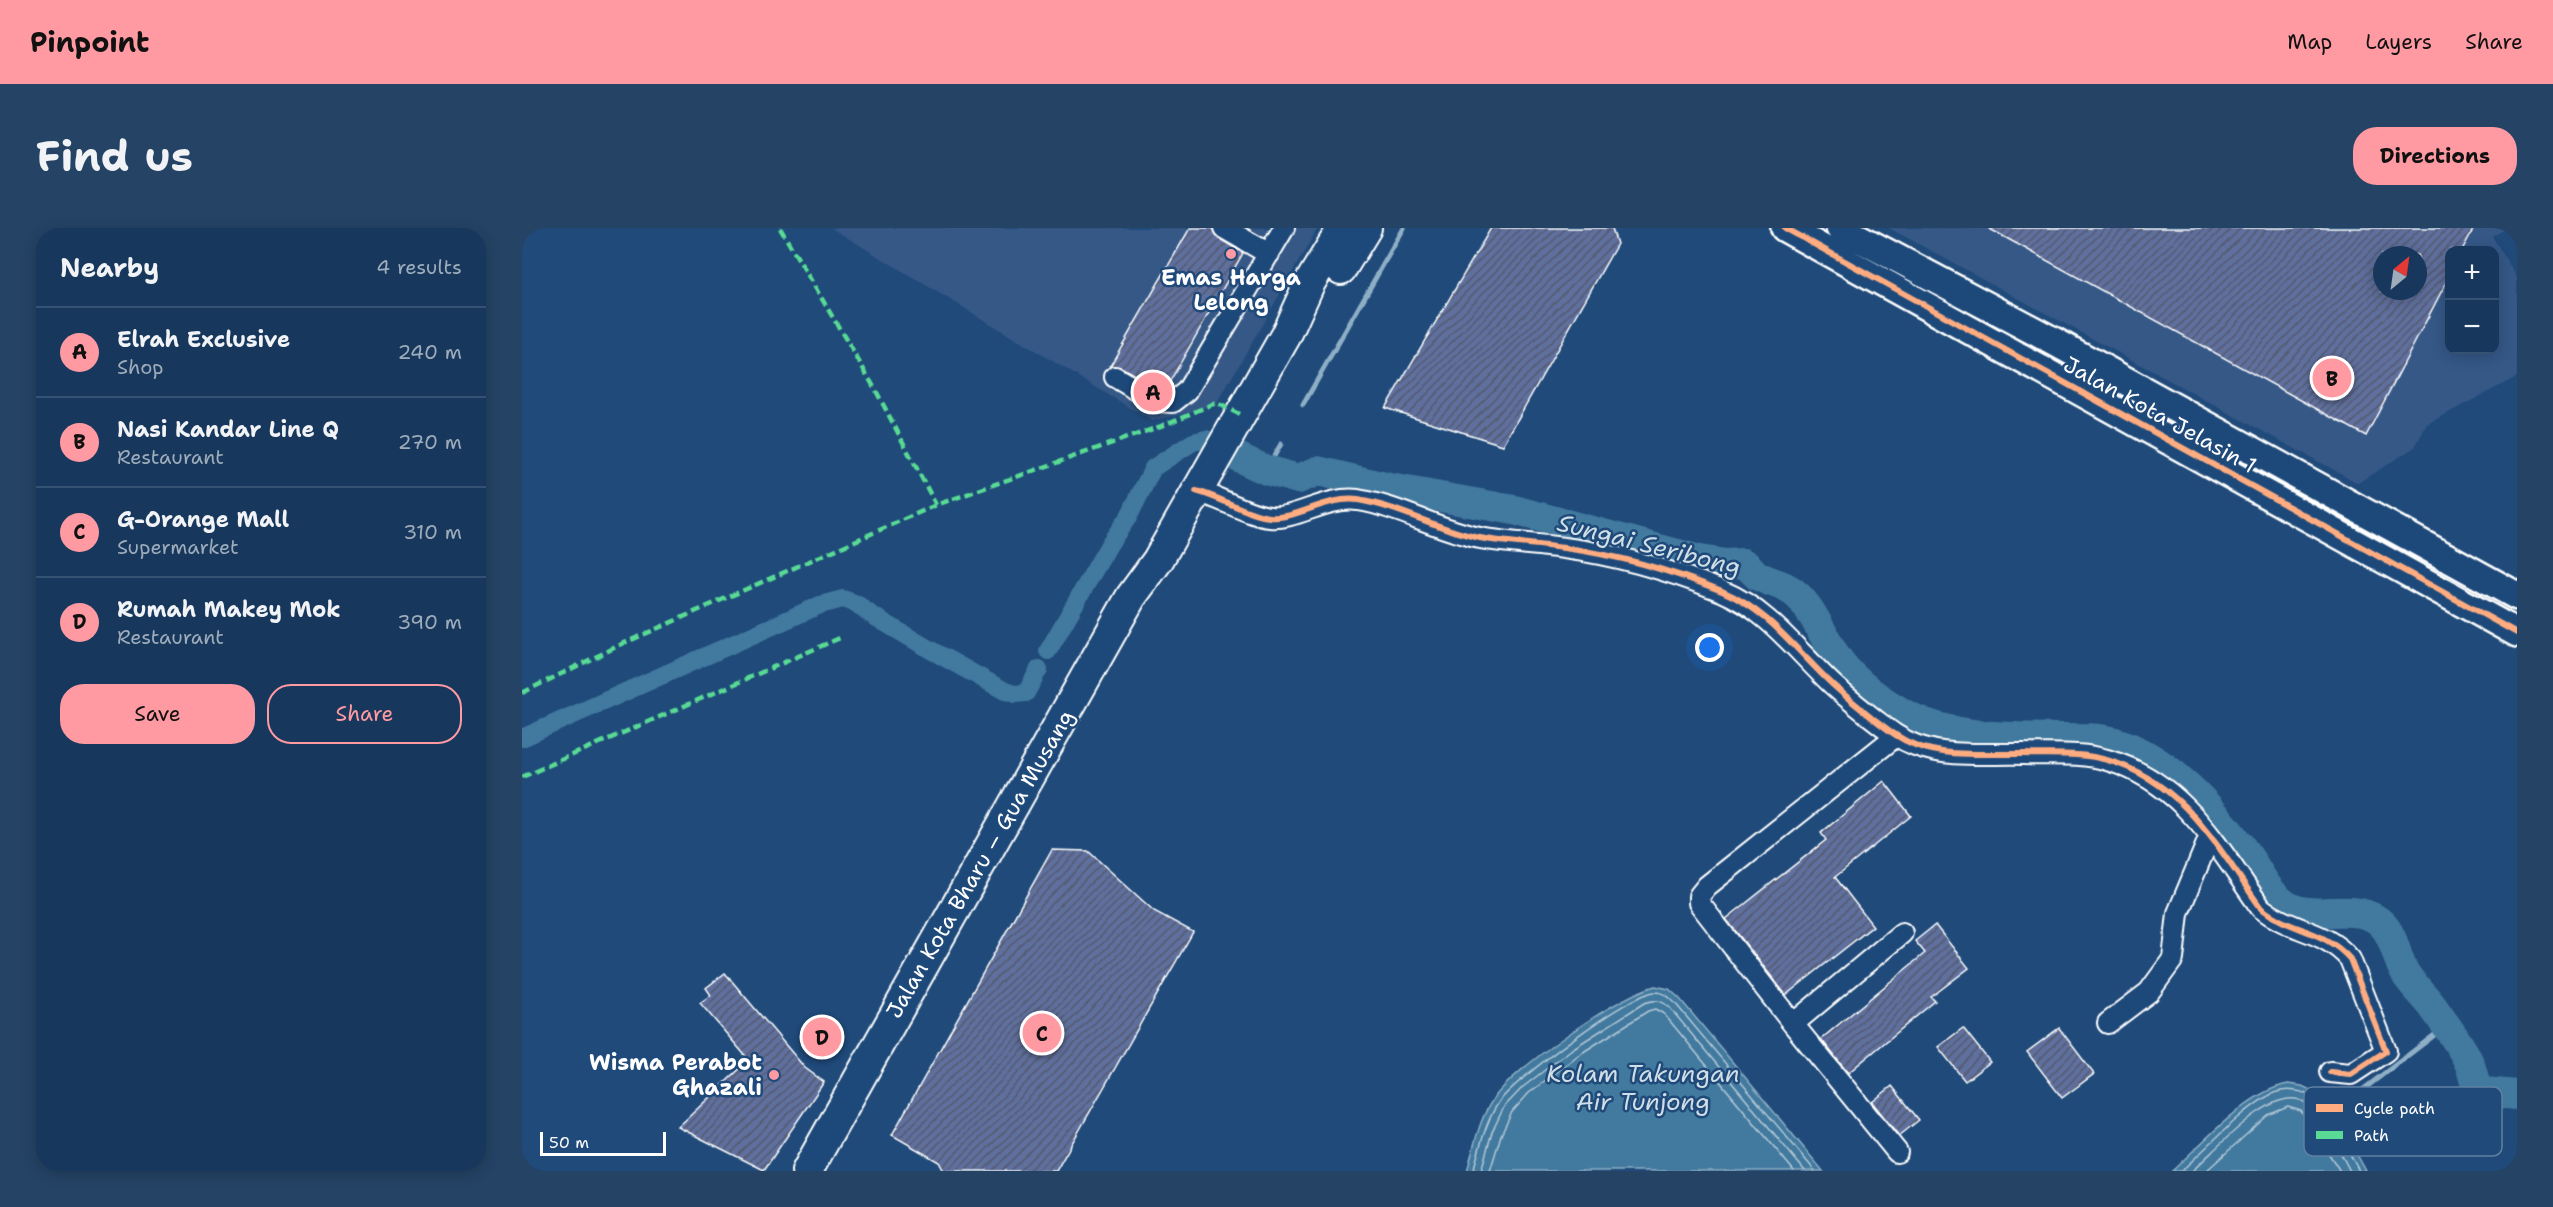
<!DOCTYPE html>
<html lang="en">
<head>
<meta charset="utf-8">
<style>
	:root { --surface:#17385c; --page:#244365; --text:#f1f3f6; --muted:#9eacbb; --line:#365272; --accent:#ff9aa2 }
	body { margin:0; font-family:"Shantell Sans",sans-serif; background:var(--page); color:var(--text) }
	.controls { position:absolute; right:18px; top:18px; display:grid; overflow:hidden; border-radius:12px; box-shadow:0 3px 15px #0003 }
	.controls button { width:54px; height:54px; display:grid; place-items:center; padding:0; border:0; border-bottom:2px solid var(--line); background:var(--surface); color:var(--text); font:30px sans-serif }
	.compass { position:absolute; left:1851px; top:18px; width:54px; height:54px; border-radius:50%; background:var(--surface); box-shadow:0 3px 15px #0003; rotate:29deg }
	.scale { position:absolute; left:18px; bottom:15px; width:126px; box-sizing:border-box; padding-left:6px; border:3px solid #fff; border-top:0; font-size:16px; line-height:21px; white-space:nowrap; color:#fff; -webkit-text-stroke:4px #1f4a7a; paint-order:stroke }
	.you { position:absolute; left:1188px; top:420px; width:21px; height:21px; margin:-15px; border:4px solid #fff; border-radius:50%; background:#1a73e8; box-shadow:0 0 0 9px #1a73e833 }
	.badge { display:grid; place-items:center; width:39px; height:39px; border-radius:50%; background:var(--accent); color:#111; font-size:20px; font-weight:700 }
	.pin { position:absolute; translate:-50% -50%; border:3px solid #fff; box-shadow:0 2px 6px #0006 }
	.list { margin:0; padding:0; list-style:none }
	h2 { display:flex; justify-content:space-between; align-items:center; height:78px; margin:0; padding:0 24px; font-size:26px }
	h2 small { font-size:20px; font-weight:400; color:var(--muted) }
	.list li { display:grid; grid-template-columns:39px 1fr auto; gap:18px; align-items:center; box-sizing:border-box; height:90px; padding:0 24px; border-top:2px solid var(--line) }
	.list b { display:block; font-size:22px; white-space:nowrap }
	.list p { margin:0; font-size:20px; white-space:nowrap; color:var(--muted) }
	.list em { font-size:20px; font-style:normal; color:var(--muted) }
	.actions { display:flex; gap:12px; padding:18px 24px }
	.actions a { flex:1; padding:14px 0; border:2px solid var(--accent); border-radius:24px; text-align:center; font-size:21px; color:var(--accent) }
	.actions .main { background:var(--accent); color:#111 }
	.map { position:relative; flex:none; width:1995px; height:943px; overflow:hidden; border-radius:24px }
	header { display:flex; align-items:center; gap:36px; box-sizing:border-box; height:84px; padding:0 30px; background:var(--accent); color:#111 }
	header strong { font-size:28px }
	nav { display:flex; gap:33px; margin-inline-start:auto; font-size:21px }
	.intro { display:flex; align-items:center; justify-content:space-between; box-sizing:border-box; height:144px; padding:0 36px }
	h1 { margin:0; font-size:42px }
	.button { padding:15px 27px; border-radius:24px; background:var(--accent); color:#111; font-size:21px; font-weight:700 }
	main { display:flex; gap:36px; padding:0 36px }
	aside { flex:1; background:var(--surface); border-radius:24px; box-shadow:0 3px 15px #0003 }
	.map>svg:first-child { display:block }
</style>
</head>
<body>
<header>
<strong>Pinpoint</strong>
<nav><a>Map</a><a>Layers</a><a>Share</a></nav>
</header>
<div class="intro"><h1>Find us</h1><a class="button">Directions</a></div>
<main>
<aside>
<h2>Nearby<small>4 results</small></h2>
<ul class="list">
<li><span class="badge">A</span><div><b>Elrah Exclusive</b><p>Shop</p></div><em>240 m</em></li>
<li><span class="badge">B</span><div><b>Nasi Kandar Line Q</b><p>Restaurant</p></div><em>270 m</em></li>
<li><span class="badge">C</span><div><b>G-Orange Mall</b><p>Supermarket</p></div><em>310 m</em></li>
<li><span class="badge">D</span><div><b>Rumah Makey Mok</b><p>Restaurant</p></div><em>390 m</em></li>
</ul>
<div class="actions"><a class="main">Save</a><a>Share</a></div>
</aside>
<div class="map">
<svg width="1995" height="943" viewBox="0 0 1995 943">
	<defs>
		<pattern id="building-hatch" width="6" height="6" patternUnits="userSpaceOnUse" patternTransform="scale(1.5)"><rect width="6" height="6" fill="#5f6f9e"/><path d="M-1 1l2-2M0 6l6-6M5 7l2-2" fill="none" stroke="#545a6d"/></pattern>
	</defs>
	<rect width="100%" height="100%" fill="#1f4a7a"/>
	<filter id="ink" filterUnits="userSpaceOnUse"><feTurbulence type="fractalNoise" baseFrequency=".0167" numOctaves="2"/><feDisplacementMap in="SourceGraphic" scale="12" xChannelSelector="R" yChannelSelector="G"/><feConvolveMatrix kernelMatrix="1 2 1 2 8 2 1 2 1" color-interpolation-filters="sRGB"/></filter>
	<g filter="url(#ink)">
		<!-- built -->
		<path fill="#365887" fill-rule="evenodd" d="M309,0H796L694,177L630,193Z
			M1367,0H1986L1970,8L1995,50V149L1905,196L1893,219L1836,255ZM1928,22H1972V122H1928ZM1860,27H1896V63H1860Z"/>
		<!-- water -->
		<path fill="#42799e" stroke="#8eafc5" stroke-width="1.5" d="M1133,758L1147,761L1158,771L1301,943H945C952,919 957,890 972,870C998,836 1093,770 1133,758Z
			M1766,856L1780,858L1793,864L1823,905L1844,943H1650C1681,915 1726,863 1766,856Z"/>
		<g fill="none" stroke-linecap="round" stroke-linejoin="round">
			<!-- shore -->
			<path stroke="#b3c9d8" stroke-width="1.5" d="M951,943C958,920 963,894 977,874C992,852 1110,763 1134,764C1142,764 1148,770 1153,775L1293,943
				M959,943L970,904L982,879L1001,859L1050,821L1122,775C1134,771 1139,772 1148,780L1283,943
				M968,943L979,907L990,884L1007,865L1055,828L1126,783L1133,781L1142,786L1272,943
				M1659,943C1682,923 1728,873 1755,864C1765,861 1781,862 1790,869C1805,883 1827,924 1837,943
				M1670,943C1693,923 1751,855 1782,874C1796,882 1820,927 1828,943
				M1684,943L1746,887L1766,879L1779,883L1818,943"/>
			<!-- stream -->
			<path stroke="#8eafc5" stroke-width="5" d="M781,177L882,0
				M744,242L759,216
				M1809,886L1923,799"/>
			<!-- canal -->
			<path stroke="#42799e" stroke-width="18" d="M526,423L588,315L607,288L631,240L671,214L684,211
				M0,510L298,377L321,371L335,376L348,386L407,421L483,463L493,466L504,465L517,441"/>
			<!-- river -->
			<path stroke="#42799e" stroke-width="30" d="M718,230L744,242L776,251L796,243L868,260L992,282L1178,332L1203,336L1221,335C1228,338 1230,344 1236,348C1249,355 1263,356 1275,367C1291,382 1300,406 1312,425C1327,450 1356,471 1381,485C1426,510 1485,509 1535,510C1554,510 1575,509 1593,514C1648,530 1693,583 1725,627C1737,643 1744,662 1760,674C1789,698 1834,669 1861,697C1873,710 1874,730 1883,745C1890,757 1903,768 1911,779C1923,797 1940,817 1948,837C1951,845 1952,853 1955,861L1963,864L1995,867"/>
		</g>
		<!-- building -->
		<path fill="url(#building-hatch)" stroke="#fff" stroke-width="1.5" fill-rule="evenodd" d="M668,0H690L696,10L721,25L643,162L637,161L599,139L588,138Z
			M969,0H1090L1095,16L981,217L863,180Z
			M1466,0H1952L1940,22H1928V47L1844,208ZM1860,27H1896V63H1860Z
			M1362,553L1389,588L1313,649L1351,698L1264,767L1204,691L1304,612L1299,605Z
			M530,622L566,623L632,683L671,704L534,943H422L417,934L370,907Z
			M1413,697L1447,740L1409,769L1413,773L1326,845L1299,811L1403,725L1393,713Z
			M203,745L283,840L302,854L242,942L156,899L227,832L178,775L189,767L184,760Z
			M1441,800L1468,834L1443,853L1416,819Z
			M1537,800L1572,846L1540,870L1505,824Z
			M1370,858L1397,892L1377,908L1350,874Z"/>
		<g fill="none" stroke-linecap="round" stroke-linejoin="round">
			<defs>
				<path id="street" d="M702,0L747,26
					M593,149L633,173L651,174L665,163L762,0
					M674,263C698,269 726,287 748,289C774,292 804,268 836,272C879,279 916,302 958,310C986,315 1014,316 1042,320C1096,327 1150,343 1200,363C1247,383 1274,422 1310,456C1323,468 1338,480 1352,491C1365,501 1377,511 1393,517C1426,530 1466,525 1501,526C1528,527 1559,524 1585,532C1662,554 1696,620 1739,680C1769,704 1802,701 1828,731L1864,823L1829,846L1808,844
					M1374,508L1185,658L1177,668V675L1271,796L1380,705
					M1586,795L1627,764L1651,731L1656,685L1688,608
					M1271,796L1375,924"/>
				<path id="secondary" d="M1263,0L1995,405
					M1318,0L1533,114L1995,368"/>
				<path id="primary" d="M819,41L844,0
					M285,943L609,369L636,332L764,107L787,56L821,0"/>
			</defs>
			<!-- street casing -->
			<use href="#street" stroke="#fff" stroke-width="24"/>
			<!-- secondary casing -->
			<use href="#secondary" stroke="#fff" stroke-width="32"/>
			<!-- primary casing -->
			<use href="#primary" stroke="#fff" stroke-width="34"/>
			<!-- street -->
			<use href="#street" stroke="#1f4a7a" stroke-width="20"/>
			<!-- secondary -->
			<use href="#secondary" stroke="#1f4a7a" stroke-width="27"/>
			<!-- primary -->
			<use href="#primary" stroke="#1f4a7a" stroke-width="30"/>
			<!-- quiet -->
			<path stroke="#5adb95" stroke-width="4.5" stroke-dasharray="9 4.5" stroke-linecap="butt" d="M258,0L352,159L414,277
				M0,465L98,417L414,277L639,198L691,176H697L717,186
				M0,549L320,409"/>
			<defs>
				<path id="cycleway" d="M1263,0L1995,405
					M674,263C698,269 726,287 748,289C774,292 804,268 836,272C879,279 916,302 958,310C986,315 1014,316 1042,320C1096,327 1150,343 1200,363C1247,383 1274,422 1310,456C1323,468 1338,480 1352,491C1365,501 1377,511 1393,517C1426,530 1466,525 1501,526C1528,527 1559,524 1585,532C1662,554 1696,620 1739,680C1769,704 1802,701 1828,731L1864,823L1829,846L1808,844"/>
			</defs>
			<!-- cycleway casing -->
			<use href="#cycleway" stroke="#1f4a7a" stroke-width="10"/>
			<!-- cycleway -->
			<use href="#cycleway" stroke="#ffac80" stroke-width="6"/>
		</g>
	</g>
	<!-- markers -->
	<g fill="#ff9aa2" stroke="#1f4a7a" stroke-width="2">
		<circle cx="709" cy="26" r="6"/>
		<circle cx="252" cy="847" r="6"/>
	</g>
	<g text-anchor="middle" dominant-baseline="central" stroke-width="5" stroke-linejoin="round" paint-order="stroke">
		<!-- poi labels -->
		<g font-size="22" font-weight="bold" fill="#fff" stroke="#1f4a7a">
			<text x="709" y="49">Emas Harga<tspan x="709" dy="25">Lelong</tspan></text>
			<text x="240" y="834" text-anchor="end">Wisma Perabot<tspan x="240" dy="25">Ghazali</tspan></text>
		</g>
		<!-- street labels -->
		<g font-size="22" fill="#fff" stroke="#1f4a7a">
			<text transform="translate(1638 187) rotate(29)">Jalan Kota Jelasin 1</text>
			<text transform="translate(458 636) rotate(-60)">Jalan Kota Bharu – Gua Musang</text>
		</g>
		<!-- water labels -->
		<g font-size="24" font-style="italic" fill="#d0dee7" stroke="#1f4a7a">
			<text transform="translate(1127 317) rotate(14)">Sungai Seribong</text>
			<text x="1121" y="846">Kolam Takungan<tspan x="1121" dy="28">Air Tunjong</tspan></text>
		</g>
	</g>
	<!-- legend -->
	<rect x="1782" y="859" width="198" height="69" rx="9" fill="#1f4a7a" stroke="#6280a2" stroke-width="1.5"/>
	<rect x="1794" y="876" width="27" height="8" fill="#ffac80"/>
	<rect x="1794" y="903" width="27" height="8" fill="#5adb95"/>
	<g font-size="16" fill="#fff">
		<text x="1832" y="886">Cycle path</text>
		<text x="1832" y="913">Path</text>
	</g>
</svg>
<div class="controls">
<button>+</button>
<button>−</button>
</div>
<svg class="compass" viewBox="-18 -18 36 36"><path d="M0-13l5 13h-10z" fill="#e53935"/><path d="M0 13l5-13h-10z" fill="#9eacbb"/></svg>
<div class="scale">50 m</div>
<div class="you"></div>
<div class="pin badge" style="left:631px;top:164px">A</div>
<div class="pin badge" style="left:1810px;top:150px">B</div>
<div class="pin badge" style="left:520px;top:805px">C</div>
<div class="pin badge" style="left:300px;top:809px">D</div>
</div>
</main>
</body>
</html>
